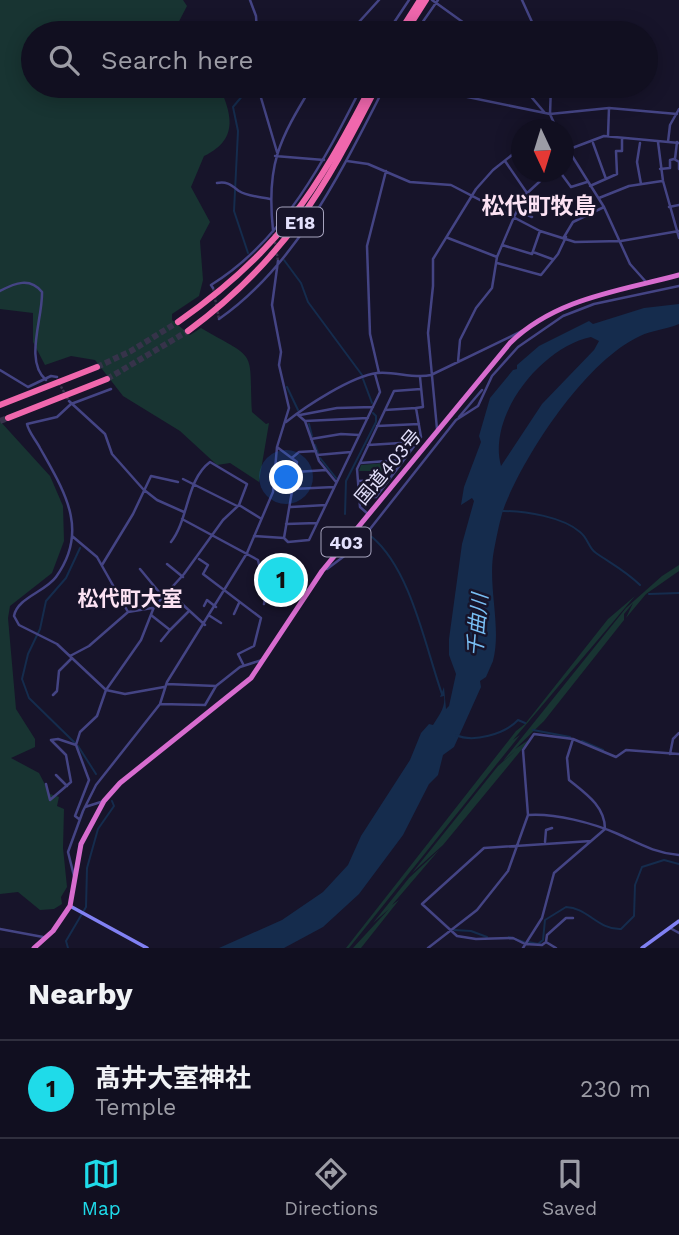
<!DOCTYPE html>
<html lang="en">
<head>
<meta charset="utf-8">
<style>
	:root { --surface:#110f20; --page:#1e1d2d; --text:#f1f3f6; --muted:#9c9ca5; --line:#302f3e; --accent:#1fdbe9 }
	body { margin:0; font-family:"Work Sans","Noto Sans JP",sans-serif; background:var(--page); color:var(--text) }
	.compass { position:absolute; left:511px; top:119px; width:63px; height:63px; border-radius:50%; background:var(--surface); box-shadow:0 4px 18px #0003; rotate:176deg }
	.you { position:absolute; left:287px; top:478px; width:24px; height:24px; margin:-18px; border:5px solid #fff; border-radius:50%; background:#1a73e8; box-shadow:0 0 0 10px #1a73e833 }
	.badge { display:grid; place-items:center; width:46px; height:46px; border-radius:50%; background:var(--accent); color:#111; font-size:23px; font-weight:700 }
	.pin { position:absolute; translate:-50% -50%; border:4px solid #fff; box-shadow:0 2px 7px #0006 }
	.list { margin:0; padding:0; list-style:none }
	h2 { display:flex; justify-content:space-between; align-items:center; height:91px; margin:0; padding:0 28px; font-size:30px }
	h2 small { font-size:23px; font-weight:400; color:var(--muted) }
	.list li { display:grid; grid-template-columns:46px 1fr auto; gap:21px; align-items:center; box-sizing:border-box; height:98px; padding:0 28px; border-top:2px solid var(--line) }
	.list b { display:block; font-size:26px; white-space:nowrap }
	.list p { margin:0; font-size:23px; white-space:nowrap; color:var(--muted) }
	.list em { font-size:23px; font-style:normal; color:var(--muted) }
	.icon { flex:none; width:38px; height:38px; fill:none; stroke:currentColor; stroke-width:2; stroke-linecap:round; stroke-linejoin:round }
	.map { position:relative; flex:none; width:679px; height:948px; overflow:hidden }
	.search { position:absolute; background:var(--surface); box-shadow:0 4px 18px #0003; left:21px; right:21px; top:21px; height:77px; display:flex; align-items:center; gap:18px; box-sizing:border-box; padding:0 24px; border-radius:38px; color:var(--muted); font-size:26px }
	.sheet { height:189px; background:var(--surface) }
	nav { display:flex; justify-content:space-around; align-items:center; box-sizing:border-box; height:98px; border-top:2px solid var(--line); background:var(--surface); font-size:19px; color:var(--muted) }
	nav a { display:grid; justify-items:center; gap:4px }
	nav .on { color:var(--accent) }
	.map>svg:first-child { display:block }
</style>
</head>
<body>
<div class="map">
<svg width="679" height="948" viewBox="0 0 679 948">
	<rect width="100%" height="100%" fill="#17142a"/>
	<!-- green -->
	<path fill="#183432" d="M0,0H183L187,6L173,33H33V86H217L220,88C233,117 237,140 204,156L191,187L210,222L200,241L203,280L199,296L172,314V320L190,335L201,328C258,361 249,347 252,412L266,424L269,423L259,482L230,463L217,465L180,431L123,396L95,360L71,356L45,365L33,342V313L0,309Z
		M0,421L50,476L63,506L64,541L52,573L10,606L8,618L16,709L35,739V747L11,758L39,773L50,794L59,797L57,806L64,809L63,848L67,887L61,897L62,904L54,909L40,910L18,892L0,894Z
		M396,462L387,478L372,479L371,471H359L361,465Z
		M679,565V571L646,594L626,618L633,603L624,614V620L544,721L515,749L530,739L518,754L443,845L412,873L498,766L515,751L503,761L626,608L662,576Z
		M635,596L513,740L520,735L349,948H346L516,731L525,724L608,619Z
		M439,850L392,905L399,900L361,948H353L389,909L373,923L409,878Z"/>
	<!-- water -->
	<path fill="#152c4d" fill-rule="evenodd" d="M679,304V324C665,330 652,330 640,336C586,361 527,451 505,505C500,518 497,535 494,550C487,586 502,626 493,661L486,677L480,681L481,687L454,747L443,755L438,775L429,784L403,835L359,894L323,927L284,948H219L282,920L323,892L348,865L361,836L410,760L421,733L429,724L433,725C438,717 446,707 444,696L440,697L444,687L446,709L449,706L456,674L449,655V639L462,544L474,501L472,498L461,505L464,487L481,442L479,436L490,398L513,370L517,369V365L539,346L589,321L593,324L644,308ZM591,337L599,341L594,350L542,404L501,466C487,415 542,347 591,337Z"/>
	<g fill="none" stroke-linecap="round" stroke-linejoin="round">
		<!-- stream -->
		<path stroke="#152c4d" stroke-width="2" d="M248,253L234,211L238,131L233,107L249,88
			M284,260L301,283L308,302L362,375
			M363,379L372,403
			M287,387L298,410
			M309,424L312,436
			M315,445L318,453
			M320,458L336,478
			M503,511C526,511 563,517 580,532C588,538 589,549 596,553C612,564 626,571 640,585
			M345,514L346,481L376,422V416L373,413
			M372,537C411,570 425,646 442,694
			M649,594L679,593
			M533,730L570,737
			M456,735C473,743 505,734 518,720L525,723
			M582,741L603,750
			M75,743L29,698L22,679L28,654L40,629L46,601L66,578L80,548
			M78,746L96,774
			M454,930L471,931L487,937
			M509,937L524,942
			M528,942L538,944L543,940L545,920L566,907C588,908 598,930 621,929L634,916L635,885L642,867L664,860L679,864
			M68,948L66,941L86,907L87,868L98,829L114,806L112,801"/>
		<!-- minor-tunnel -->
		<path stroke="#36334a" stroke-width="2.5" stroke-dasharray="2.5 1.5" stroke-linecap="butt" d="M273,230L278,261
			M213,288L219,319
			M59,383L69,401"/>
		<!-- motorway-tunnel -->
		<path stroke="#36334a" stroke-width="6" stroke-dasharray="6 3" stroke-linecap="butt" d="M97,367L131,351L178,322
			M107,379L188,331
			M0,421L8,418"/>
		<!-- minor -->
		<path stroke="#444484" stroke-width="2.5" d="M250,0L256,16L257,33
			M432,0L478,33
			M522,0L537,33
			M258,26L278,29
			M349,33L379,0
			M387,33L409,0
			M415,33L438,0
			M252,86L259,91L277,152
			M414,86L550,114L609,108L677,114
			M522,86L545,113
			M551,86L550,114L557,130
			M608,136L609,108
			M658,142L663,181L679,238
			M668,142L670,125L679,109
			M564,143L604,207L630,264L647,283
			M593,143L606,179
			M640,143L637,162L641,184
			M275,156L324,160
			M564,156L567,150L604,136L679,143
			M675,159L677,142
			M347,161L368,164L410,182L451,185L540,231L575,242L621,241L679,231
			M505,161L527,193
			M660,169L670,168V160L674,159L679,162V169
			M560,172L571,187L587,182
			M217,183C227,181 231,185 239,191C246,196 261,197 270,199
			M590,186L617,174L616,151H622V139
			M599,198L629,186L662,181
			M669,207L679,205
			M517,210L532,217
			M273,230C266,165 279,140 312,86
			M564,237L573,222L604,207
			M448,238L497,257
			M502,245L532,254L540,231
			M533,252L552,259
			M497,263L541,275L558,254L566,237
			M213,288L211,285C284,240 325,159 362,86
			M0,291C15,283 30,277 42,292C43,318 24,361 46,380
			M219,319C297,265 343,168 385,86
			M458,362L460,340L476,308L492,288L497,257L514,217L525,195L550,172
			M0,370L28,387L51,376L57,377
			M379,373L370,334L367,246L386,171
			M111,389L71,404L57,417L27,424C29,433 36,440 40,448C64,491 90,530 56,577C45,592 17,598 14,616L19,625L57,644L106,690L125,694L164,687
			M69,401L105,434L112,454L143,489L157,500L184,512
			M385,410L416,408
			M297,414L305,421L319,461L336,482
			M300,415L337,408L373,407
			M459,417L482,390
			M305,421L368,418
			M286,422C306,406 352,376 377,373C395,371 413,379 431,375L522,331
			M377,426L419,424
			M437,429L428,333L433,286V259L476,189L493,170L522,147
			M311,439L341,434L359,435
			M368,445L417,442
			M277,447L297,462L284,538L288,542L309,540L380,392L375,374
			M317,455L351,452
			M293,457L299,452L316,451
			M360,463L401,460
			M296,472L326,470
			M183,479L237,506
			M358,481L388,480
			M293,489L334,487
			M359,497H376L421,437L416,408L423,407L420,377
			M239,505L260,518
			M291,507L326,505
			M368,514L360,507L357,469L394,391L421,389
			M182,519L258,560C261,575 268,589 264,604
			M286,524L317,523
			M72,536L97,557L128,612
			M254,536L284,538
			M199,559L208,565L203,574L261,618L254,646L238,654L243,664
			M167,564L183,577
			M102,565L133,514L151,476L178,482
			M140,569L164,598
			M327,569L355,548L456,420L478,406L492,376L518,347L563,316L594,304L679,286
			M169,592L205,625
			M204,606L207,600L216,607
			M234,614L239,603
			M151,615L170,630L188,612
			M210,616L221,623
			M161,641L170,630
			M70,656L89,646L128,612L152,608
			M167,684L216,686
			M53,695L57,691L59,671L71,659
			M160,704L205,705L216,686L240,667L262,660
			M573,739L567,758L569,780C585,793 605,806 605,829
			M670,754L673,739L679,733
			M56,775L67,786
			M46,784L50,800L71,782L66,755L51,740L58,739L76,745
			M85,807L104,801
			M528,815C555,813 593,823 618,834C640,844 655,853 679,855
			M79,819L75,816L89,780L76,745L80,732L97,716L106,690L141,640L154,607L184,574L223,520L239,505L247,484L210,462C186,480 189,519 171,542
			M545,842L546,830L552,828
			M74,876L68,852L83,811L96,785L160,704L167,682L247,553L273,492L277,447L289,408L279,365L281,352L272,305L278,261
			M670,928L679,933
			M0,929L43,937
			M546,942L547,935L566,918H573
			M428,948L477,910L508,871L528,815L523,750L534,734L573,739L616,757L626,750L679,754
			M523,948L542,918L554,873L605,829
			M556,948L546,942L542,945L525,944L513,938L476,939L457,936L422,904L484,848L591,841"/>
		<!-- secondary -->
		<path stroke="#8181f3" stroke-width="3.5" d="M70,906L147,948
			M642,948L679,921"/>
		<!-- trunk -->
		<path stroke="#d76ccf" stroke-width="5" d="M34,948L53,931L70,906L81,844L104,801L120,783L251,678L322,571L510,343C556,298 620,291 679,275"/>
		<!-- motorway -->
		<path stroke="#f067ad" stroke-width="6" d="M399,33L420,0
			M405,33L426,0
			M178,322C278,252 316,193 371,86
			M188,331C284,260 324,190 377,86
			M0,405L97,367
			M8,418L107,379"/>
	</g>
	<g text-anchor="middle" dominant-baseline="central" stroke-width="5" stroke-linejoin="round" paint-order="stroke">
		<!-- shield labels -->
		<g fill="#17142a" stroke="#a6a3bd" stroke-width="2">
			<rect x="277" y="207.5" width="46" height="29" rx="5"/>
			<rect x="321.5" y="527.5" width="49" height="29" rx="5"/>
		</g>
		<g font-size="18" font-weight="bold" fill="#e3e0fc">
			<text x="300" y="222">E18</text>
			<text x="346" y="542">403</text>
		</g>
		<!-- street labels -->
		<g font-size="19" fill="#e3e0fc" stroke="#17142a">
			<text transform="translate(388 467) rotate(-50)">国道403号</text>
		</g>
		<!-- neighbourhood labels -->
		<g font-size="21" font-weight="bold" fill="#fce2f3" stroke="#17142a">
			<text x="130" y="598">松代町大室</text>
		</g>
		<!-- water labels -->
		<g font-size="21" font-style="italic" fill="#78bdf2" stroke="#17142a">
			<text transform="translate(477 625) rotate(-85)">千曲川</text>
		</g>
		<!-- quarter labels -->
		<g font-size="23" font-weight="bold" fill="#fce2f3" stroke="#17142a">
			<text x="539" y="206">松代町牧島</text>
		</g>
	</g>
</svg>
<svg class="compass" viewBox="-18 -18 36 36"><path d="M0-13l5 13h-10z" fill="#e53935"/><path d="M0 13l5-13h-10z" fill="#9c9ca5"/></svg>
<div class="you"></div>
<div class="pin badge" style="left:281px;top:580px">1</div>
<div class="search"><svg class="icon" aria-label="search" viewBox="0 0 24 24"><circle cx="10" cy="10" r="6"/><path d="M15 15l6 6"/></svg>Search here</div>
</div>
<section class="sheet">
<h2>Nearby<small></small></h2>
<ul class="list">
<li><span class="badge">1</span><div><b>髙井大室神社</b><p>Temple</p></div><em>230 m</em></li>
</ul>
</section>
<nav>
<a class="on"><svg class="icon" aria-label="map" viewBox="0 0 24 24"><path d="M3 6l6-2 6 2 6-2v14l-6 2-6-2-6 2zM9 4v14M15 6v14"/></svg>Map</a>
<a><svg class="icon" aria-label="directions" viewBox="0 0 24 24"><path d="M12 3l9 9-9 9-9-9zM9 14v-3h6M13 9l2 2-2 2"/></svg>Directions</a>
<a><svg class="icon" aria-label="saved" viewBox="0 0 24 24"><path d="M7 4h10v16l-5-4-5 4z"/></svg>Saved</a>
</nav>
</body>
</html>
